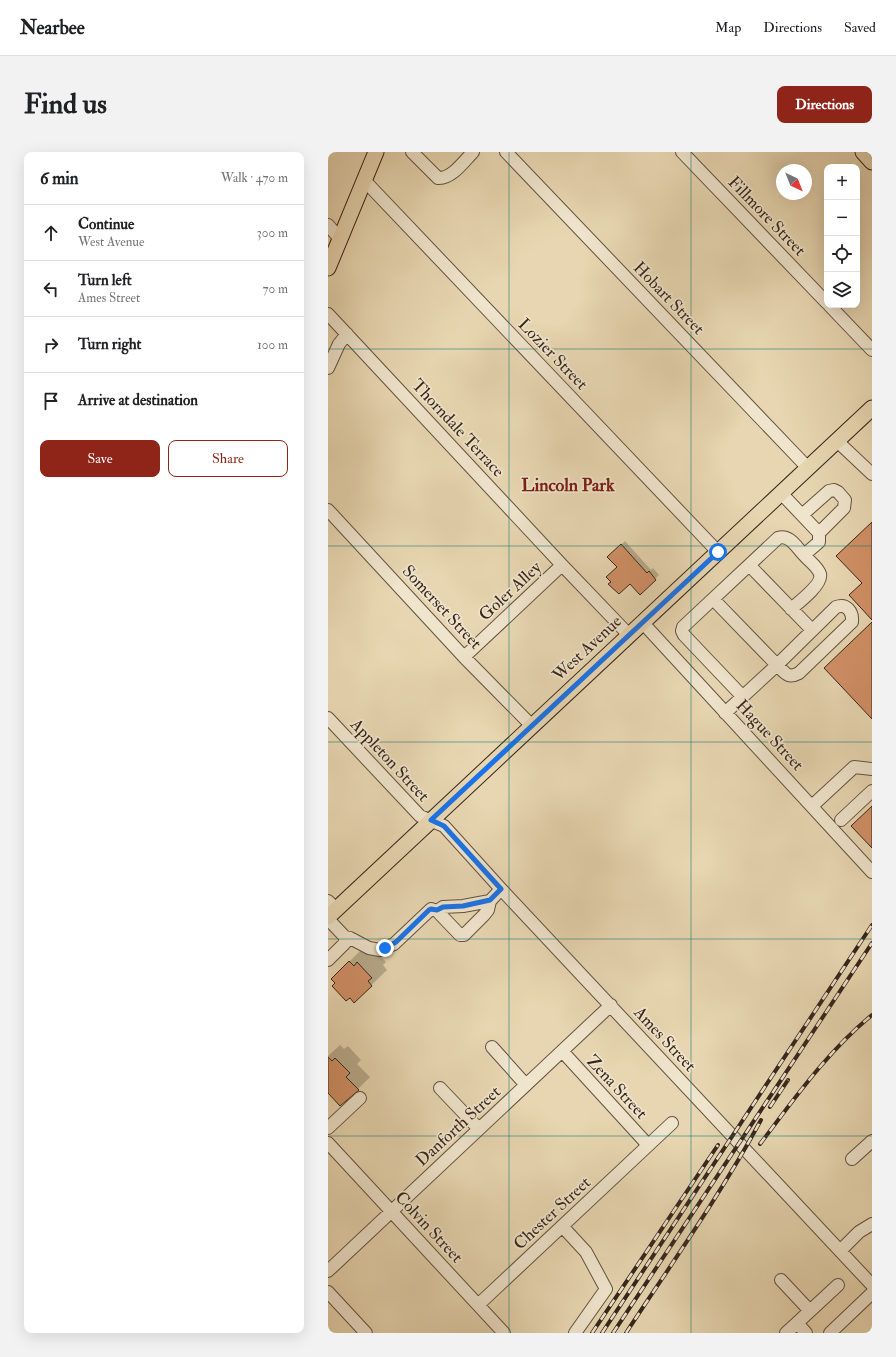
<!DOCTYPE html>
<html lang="en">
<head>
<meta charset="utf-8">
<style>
	:root { --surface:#fff; --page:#f2f2f2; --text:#202124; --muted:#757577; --line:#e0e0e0; --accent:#8f2418 }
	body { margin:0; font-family:"IM FELL Double Pica",serif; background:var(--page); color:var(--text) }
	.controls { position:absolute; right:12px; top:12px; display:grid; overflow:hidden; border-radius:8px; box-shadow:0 4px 16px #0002 }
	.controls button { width:36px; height:36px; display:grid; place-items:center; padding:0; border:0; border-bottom:1px solid var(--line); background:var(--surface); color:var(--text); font:20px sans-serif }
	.compass { position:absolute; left:448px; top:12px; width:36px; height:36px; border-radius:50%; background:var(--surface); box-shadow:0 4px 16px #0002; rotate:137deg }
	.stop { position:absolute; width:12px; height:12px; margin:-9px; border:3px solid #1a73e8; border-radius:50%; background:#fff }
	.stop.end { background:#1a73e8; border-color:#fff; box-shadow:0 1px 4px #0008 }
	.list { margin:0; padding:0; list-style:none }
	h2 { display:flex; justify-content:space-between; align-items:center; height:52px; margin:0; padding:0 16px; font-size:17px }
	h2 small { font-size:13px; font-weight:400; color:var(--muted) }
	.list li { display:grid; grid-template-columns:26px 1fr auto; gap:12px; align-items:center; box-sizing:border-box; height:56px; padding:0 16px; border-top:1px solid var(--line) }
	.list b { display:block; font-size:15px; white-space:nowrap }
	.list p { margin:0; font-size:13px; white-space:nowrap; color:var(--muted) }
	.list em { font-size:13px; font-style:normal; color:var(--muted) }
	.actions { display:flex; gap:8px; padding:12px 16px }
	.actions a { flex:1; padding:9px 0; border:1px solid var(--accent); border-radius:8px; text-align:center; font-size:14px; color:var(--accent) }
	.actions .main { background:var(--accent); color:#fff }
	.icon { flex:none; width:22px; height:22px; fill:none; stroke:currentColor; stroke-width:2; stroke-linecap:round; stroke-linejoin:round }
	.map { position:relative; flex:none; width:544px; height:1181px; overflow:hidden; border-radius:8px }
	header { display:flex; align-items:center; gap:24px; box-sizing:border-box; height:56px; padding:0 20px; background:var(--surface); border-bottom:1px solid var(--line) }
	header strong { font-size:19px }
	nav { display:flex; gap:22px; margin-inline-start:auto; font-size:14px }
	.intro { display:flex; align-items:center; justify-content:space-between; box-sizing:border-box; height:96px; padding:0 24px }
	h1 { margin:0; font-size:28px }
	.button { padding:10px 18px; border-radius:8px; background:var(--accent); color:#fff; font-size:14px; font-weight:700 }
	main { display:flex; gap:24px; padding:0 24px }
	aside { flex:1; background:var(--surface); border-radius:8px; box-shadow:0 4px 16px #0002 }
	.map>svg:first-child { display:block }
</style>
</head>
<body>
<header>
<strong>Nearbee</strong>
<nav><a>Map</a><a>Directions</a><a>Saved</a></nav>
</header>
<div class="intro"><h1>Find us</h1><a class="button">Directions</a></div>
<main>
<aside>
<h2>6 min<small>Walk · 470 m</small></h2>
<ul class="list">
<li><svg class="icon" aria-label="ahead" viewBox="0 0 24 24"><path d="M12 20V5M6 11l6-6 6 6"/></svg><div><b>Continue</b><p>West Avenue</p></div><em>300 m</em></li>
<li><svg class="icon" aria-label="left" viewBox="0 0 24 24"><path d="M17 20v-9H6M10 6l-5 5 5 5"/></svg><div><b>Turn left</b><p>Ames Street</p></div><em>70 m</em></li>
<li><svg class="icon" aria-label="right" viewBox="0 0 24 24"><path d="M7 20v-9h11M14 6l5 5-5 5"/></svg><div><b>Turn right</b></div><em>100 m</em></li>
<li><svg class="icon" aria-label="arrive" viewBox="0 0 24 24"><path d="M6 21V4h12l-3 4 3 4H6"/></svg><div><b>Arrive at destination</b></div></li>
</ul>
<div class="actions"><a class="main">Save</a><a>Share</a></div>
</aside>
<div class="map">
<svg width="544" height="1181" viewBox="0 0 544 1181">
	<rect width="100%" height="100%" fill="#e7d6b1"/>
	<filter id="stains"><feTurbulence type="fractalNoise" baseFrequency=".005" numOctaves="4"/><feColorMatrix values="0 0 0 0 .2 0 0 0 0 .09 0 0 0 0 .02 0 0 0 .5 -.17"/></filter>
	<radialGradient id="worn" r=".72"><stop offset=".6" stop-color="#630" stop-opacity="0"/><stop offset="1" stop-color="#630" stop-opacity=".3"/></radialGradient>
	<!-- shadow -->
	<path fill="#0003" d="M297,389L323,418L325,416L331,423L312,442L302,431L284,430L290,415L281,405Z
		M37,794L45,796L58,810L55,813L59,818L26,850L20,811Z
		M12,893L16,897L20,894L33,908L29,912L42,925L30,937L0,940V904Z"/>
	<!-- building -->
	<path fill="#d19066" stroke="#37261c" d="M544,370V468L521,443L534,431L508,404Z
		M293,392L319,421L321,419L328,428L312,443L302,432L291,442L280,432L283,430L278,425L289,415L279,405Z
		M544,470V567L496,516Z
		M544,654V696L523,674Z
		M21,809L26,814L29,810L44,826L40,829L44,834L26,851L22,846L18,849L4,834L7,831L3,827Z
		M0,905L4,909L7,906L22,921L18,925L31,938L12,954L0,941Z"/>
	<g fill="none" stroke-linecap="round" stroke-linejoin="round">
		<defs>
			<path id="minor" d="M84,0L110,26C124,27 137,8 145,0
				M178,0L480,316
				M354,0L499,151
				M36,28L390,400
				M0,73L12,87
				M501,153L544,198
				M0,162L234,413L301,483
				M0,216L11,192L19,182
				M509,289L544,322
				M0,358L136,505L204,574
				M474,363L501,339L506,338L510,340L517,348L516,356L491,381
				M421,413L484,478
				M385,447L449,513C457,521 460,527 471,521L524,470C525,460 519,451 508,455L449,513L397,561
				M463,457C470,451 495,432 492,422C490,415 481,409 476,403
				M314,470L544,720
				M136,505L234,413
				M415,545L356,483L354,479L355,475L450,386C462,382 469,396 476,403L491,390V381L453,341
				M0,566L92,664L116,674L173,737L544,1133
				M484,654L526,615L544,617
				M513,668L544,639
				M0,749L8,757
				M109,759L115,755L135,754L162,749
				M0,767L17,785L22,786L41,796L52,798L66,792L103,757L109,759L132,783H136L156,763L160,758L162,749L173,737
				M0,808L17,791V785
				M164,895L198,933
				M234,899L320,993
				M112,936L151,977
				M0,976L32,946
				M0,991L176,1181
				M524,1007L544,989
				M234,1074L258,1100L278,1137L247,1181
				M512,1099L531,1080L544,1072
				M0,1119L283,853
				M453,1128L482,1159
				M0,1140L38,1181
				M150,1153L344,971
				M458,1181L469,1171
				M478,1181L469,1171L510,1133
				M502,1181L544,1141"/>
			<path id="major" d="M535,0L544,10
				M0,116L48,0
				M0,765L544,256"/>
		</defs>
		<!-- minor casing -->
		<use href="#minor" stroke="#635241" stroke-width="14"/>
		<!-- major casing -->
		<use href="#major" stroke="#37261c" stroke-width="17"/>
		<!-- minor -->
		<use href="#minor" stroke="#efe4cc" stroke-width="12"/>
		<!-- major -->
		<use href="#major" stroke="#e7d6b1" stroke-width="15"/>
		<defs>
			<path id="rail" d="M442,955L460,928
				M432,992C467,946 499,900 544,863
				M264,1181L390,993
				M274,1181L544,773
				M285,1181L544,791
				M298,1181C344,1111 393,1042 433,968"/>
		</defs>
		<!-- rail casing -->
		<use href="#rail" stroke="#37261c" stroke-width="4"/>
		<!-- rail -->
		<use href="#rail" stroke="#efe4cc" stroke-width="2.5" stroke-dasharray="8" stroke-linecap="butt"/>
	</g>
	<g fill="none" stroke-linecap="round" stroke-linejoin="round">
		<!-- route -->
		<path stroke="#1a73e8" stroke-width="5" d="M57,796L68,790L101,758L103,757L109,758L115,755L135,754L162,748L173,737L116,674L103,668L390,400"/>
	</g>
	<!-- grid -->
	<path fill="none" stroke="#0f766e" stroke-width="1" stroke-opacity="0.55" d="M181,0V1181M363,0V1181M0,197H544M0,394H544M0,590H544M0,787H544M0,984H544"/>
	<g text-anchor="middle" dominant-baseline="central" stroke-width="3.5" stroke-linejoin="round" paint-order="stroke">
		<!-- street labels -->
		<g font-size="17" fill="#37261c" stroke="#efe4cc">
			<text transform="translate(439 64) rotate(46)">Fillmore Street</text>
			<text transform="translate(341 146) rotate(46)">Hobart Street</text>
			<text transform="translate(225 202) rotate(46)">Lozier Street</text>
			<text transform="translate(130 276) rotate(47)">Thorndale Terrace</text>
			<text transform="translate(182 439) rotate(-43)">Goler Alley</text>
			<text transform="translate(114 455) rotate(47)">Somerset Street</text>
			<text transform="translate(259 496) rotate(-43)">West Avenue</text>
			<text transform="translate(442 583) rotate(47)">Hague Street</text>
			<text transform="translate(62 608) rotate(47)">Appleton Street</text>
			<text transform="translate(337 887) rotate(47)">Ames Street</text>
			<text transform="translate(289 935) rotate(47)">Zena Street</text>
			<text transform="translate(130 974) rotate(-43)">Danforth Street</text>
			<text transform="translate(224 1061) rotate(-43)">Chester Street</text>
			<text transform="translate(101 1075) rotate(47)">Colvin Street</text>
		</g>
		<!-- neighbourhood labels -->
		<g font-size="18" font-weight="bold" fill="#7a1f14" stroke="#efe4cc">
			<text x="240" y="333">Lincoln Park</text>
		</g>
	</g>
	<rect width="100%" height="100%" filter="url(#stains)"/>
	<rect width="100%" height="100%" fill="url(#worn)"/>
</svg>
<div class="controls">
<button>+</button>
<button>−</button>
<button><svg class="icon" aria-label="locate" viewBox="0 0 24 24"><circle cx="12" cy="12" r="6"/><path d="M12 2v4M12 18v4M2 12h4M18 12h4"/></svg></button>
<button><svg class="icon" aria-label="layers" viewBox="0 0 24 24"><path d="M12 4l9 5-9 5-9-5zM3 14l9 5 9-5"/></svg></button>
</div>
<svg class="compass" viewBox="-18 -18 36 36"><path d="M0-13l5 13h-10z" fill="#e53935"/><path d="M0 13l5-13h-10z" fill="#757577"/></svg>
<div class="stop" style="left:390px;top:400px"></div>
<div class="stop end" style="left:57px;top:796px"></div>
</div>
</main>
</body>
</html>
